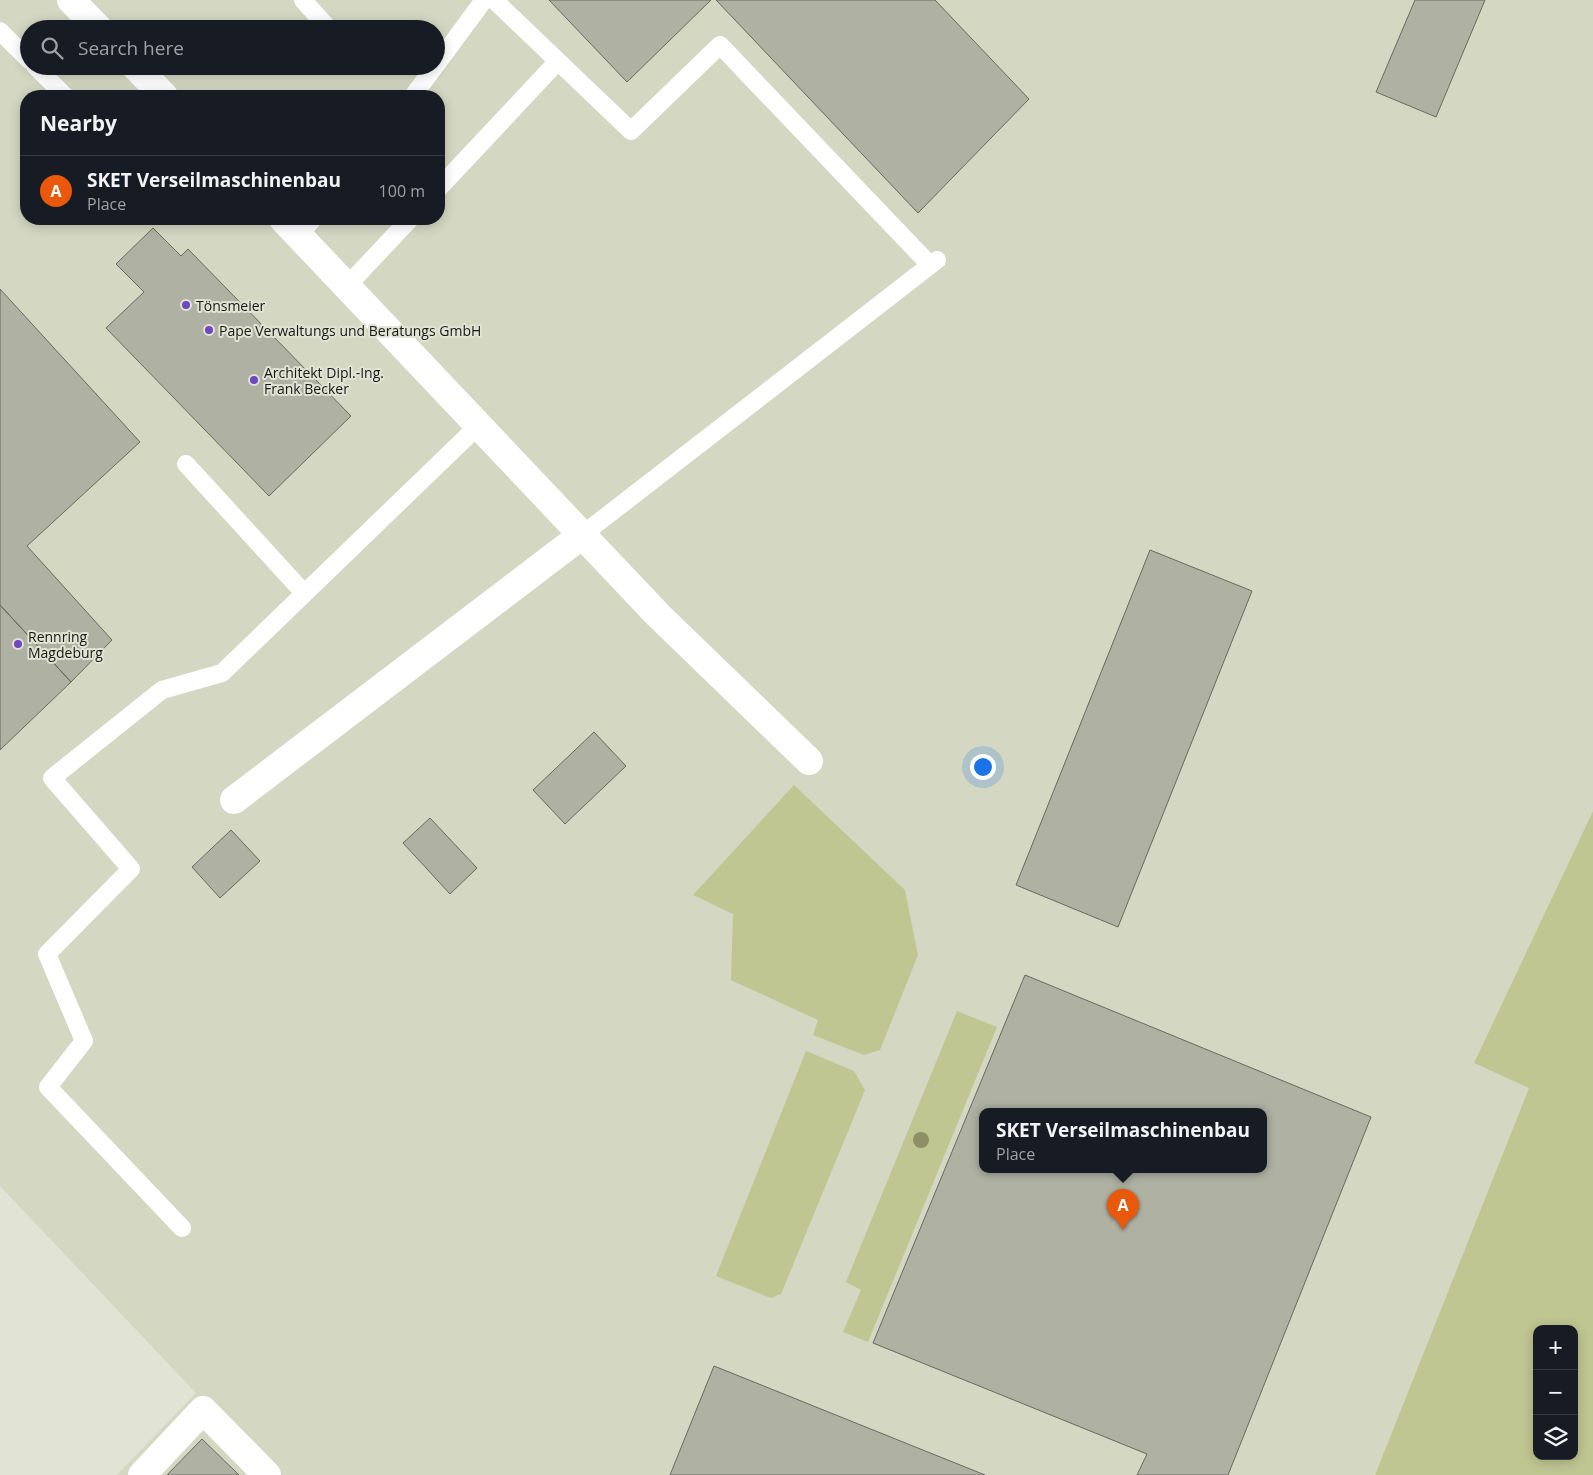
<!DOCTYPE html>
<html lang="en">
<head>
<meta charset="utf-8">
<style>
	:root { --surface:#171b24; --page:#20242c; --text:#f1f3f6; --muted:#9ea1a6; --line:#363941; --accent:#ea580c }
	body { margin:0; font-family:"Open Sans",sans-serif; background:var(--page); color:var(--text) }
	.controls { position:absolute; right:15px; bottom:15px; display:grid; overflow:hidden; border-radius:10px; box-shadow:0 2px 12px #0003 }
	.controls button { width:45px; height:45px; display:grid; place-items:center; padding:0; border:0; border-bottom:1px solid var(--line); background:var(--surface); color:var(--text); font:25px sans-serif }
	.you { position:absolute; left:982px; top:766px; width:18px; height:18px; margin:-12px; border:4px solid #fff; border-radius:50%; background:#1a73e8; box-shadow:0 0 0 8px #1a73e833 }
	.badge { display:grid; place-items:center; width:32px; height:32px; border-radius:50%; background:var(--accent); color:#fff; font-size:16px; font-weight:700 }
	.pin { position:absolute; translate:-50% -41px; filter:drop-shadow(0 1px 2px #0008) }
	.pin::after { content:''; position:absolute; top:26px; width:18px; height:15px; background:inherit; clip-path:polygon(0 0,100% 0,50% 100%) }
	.popup { position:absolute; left:979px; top:1108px; width:288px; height:65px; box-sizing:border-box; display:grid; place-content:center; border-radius:10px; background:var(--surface); filter:drop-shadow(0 1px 4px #0005); font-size:16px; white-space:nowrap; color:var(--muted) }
	.popup b { font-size:19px; color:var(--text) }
	.popup::after { content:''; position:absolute; left:50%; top:100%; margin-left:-10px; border:10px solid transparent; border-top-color:var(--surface) }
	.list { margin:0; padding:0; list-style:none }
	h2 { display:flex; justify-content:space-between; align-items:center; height:65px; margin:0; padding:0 20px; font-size:21px }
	h2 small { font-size:16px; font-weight:400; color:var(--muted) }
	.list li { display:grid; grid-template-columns:32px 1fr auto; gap:15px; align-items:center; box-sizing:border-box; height:70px; padding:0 20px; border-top:1px solid var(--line) }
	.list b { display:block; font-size:19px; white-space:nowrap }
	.list p { margin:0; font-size:16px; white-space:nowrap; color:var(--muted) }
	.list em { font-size:16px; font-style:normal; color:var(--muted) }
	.icon { flex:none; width:28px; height:28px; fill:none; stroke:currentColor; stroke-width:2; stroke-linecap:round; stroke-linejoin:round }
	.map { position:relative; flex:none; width:1593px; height:1475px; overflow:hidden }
	.search { position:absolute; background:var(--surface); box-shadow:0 2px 12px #0003; left:20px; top:20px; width:425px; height:55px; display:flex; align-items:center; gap:12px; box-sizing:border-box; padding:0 18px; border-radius:28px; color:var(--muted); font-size:19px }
	.panel { position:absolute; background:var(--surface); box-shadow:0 2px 12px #0003; left:20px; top:90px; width:425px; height:135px; border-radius:20px }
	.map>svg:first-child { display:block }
</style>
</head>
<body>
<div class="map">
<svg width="1593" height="1475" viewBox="0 0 1593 1475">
	<rect width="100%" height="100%" fill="#e1e3d5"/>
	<!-- built -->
	<path fill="#d4d7c2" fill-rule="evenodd" d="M0,0H1593V811L1474,1063L1529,1088L1375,1475H117L196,1393L0,1186V750L71,682L0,605ZM29,29H436V66H29ZM26,96H439V219H26ZM983,1111H1263V1169H983Z"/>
	<!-- green -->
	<path fill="#bfc691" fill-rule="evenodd" d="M794,785L905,890L918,955L880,1050L864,1055L813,1035L818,1020L731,980L733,914L693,895Z
		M1593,811V1475H1375L1529,1088L1474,1063ZM1537,1329H1574V1456H1537Z
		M957,1011L997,1027L868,1342L843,1332L861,1290L846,1282Z
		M806,1051L854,1071L865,1090L781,1294L771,1298L716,1276Z"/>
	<!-- building -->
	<path fill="#afb1a3" stroke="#696a5e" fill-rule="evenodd" d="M549,0H711L627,82Z
		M716,0H935L1029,99L918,213Z
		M1415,0H1485L1436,117L1376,92Z
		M153,228L181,256L188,249L351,416L269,496L106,328L144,292L116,264Z
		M0,289L140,442L27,546L112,640L71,682L0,605Z
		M1150,550L1252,591L1118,927L1016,885Z
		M0,605L71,682L0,750Z
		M594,732L626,766L565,824L533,790Z
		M430,818L477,868L450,894L403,843Z
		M231,830L260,861L220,898L192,867Z
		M1025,975L1371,1117L1228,1475H1137L1147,1454L873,1343ZM983,1111H1263V1169H983Z
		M714,1366L985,1475H670Z
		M202,1439L239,1475H167Z"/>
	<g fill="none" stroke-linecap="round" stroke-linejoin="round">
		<!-- service -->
		<path stroke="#fff" stroke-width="18" d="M303,0L327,27
			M494,0L631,131L720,45L930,265
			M0,31L29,60
			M436,65L484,0
			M35,66L65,96
			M413,96L435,66
			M439,188L558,61
			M299,235L313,219
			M347,286L410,219
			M186,464L304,593
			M582,535L937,260
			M182,1228L48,1087L84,1041L47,954L131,869L52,778L162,690L222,673L478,426"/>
		<!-- minor -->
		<path stroke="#fff" stroke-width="28" d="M71,0L99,29
			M135,66L164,96
			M283,219L658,615L809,761
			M234,800L582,535
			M142,1475L203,1410L267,1475"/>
	</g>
	<!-- trees -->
	<circle fill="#8d9067" cx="921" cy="1140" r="8"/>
	<!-- markers -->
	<g fill="#6e48c0" stroke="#e1e3d5" stroke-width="2">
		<circle cx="186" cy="305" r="5"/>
		<circle cx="209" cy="330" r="5"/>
		<circle cx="254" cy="380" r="5"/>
		<circle cx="18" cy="644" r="5"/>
	</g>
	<g text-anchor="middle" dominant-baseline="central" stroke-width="4" stroke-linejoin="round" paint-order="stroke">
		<!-- poi labels -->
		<g font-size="14" fill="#171813" stroke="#e1e3d5" text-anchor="start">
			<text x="196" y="305">Tönsmeier</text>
			<text x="219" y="330">Pape Verwaltungs und Beratungs GmbH</text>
			<text x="264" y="372">Architekt Dipl.-Ing.<tspan x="264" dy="16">Frank Becker</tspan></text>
			<text x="28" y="636">Rennring<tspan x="28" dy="16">Magdeburg</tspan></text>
		</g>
	</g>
</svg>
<div class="controls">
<button>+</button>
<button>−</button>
<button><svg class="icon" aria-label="layers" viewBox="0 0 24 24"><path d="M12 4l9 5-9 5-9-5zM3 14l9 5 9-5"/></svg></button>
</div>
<div class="you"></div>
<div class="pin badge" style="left:1123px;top:1230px">A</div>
<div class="popup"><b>SKET Verseilmaschinenbau</b>Place</div>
<div class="search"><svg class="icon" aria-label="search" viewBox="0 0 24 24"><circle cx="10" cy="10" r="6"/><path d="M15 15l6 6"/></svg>Search here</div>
<section class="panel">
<h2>Nearby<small></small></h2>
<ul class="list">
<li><span class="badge">A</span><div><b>SKET Verseilmaschinenbau</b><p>Place</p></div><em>100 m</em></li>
</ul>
</section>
</div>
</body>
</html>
